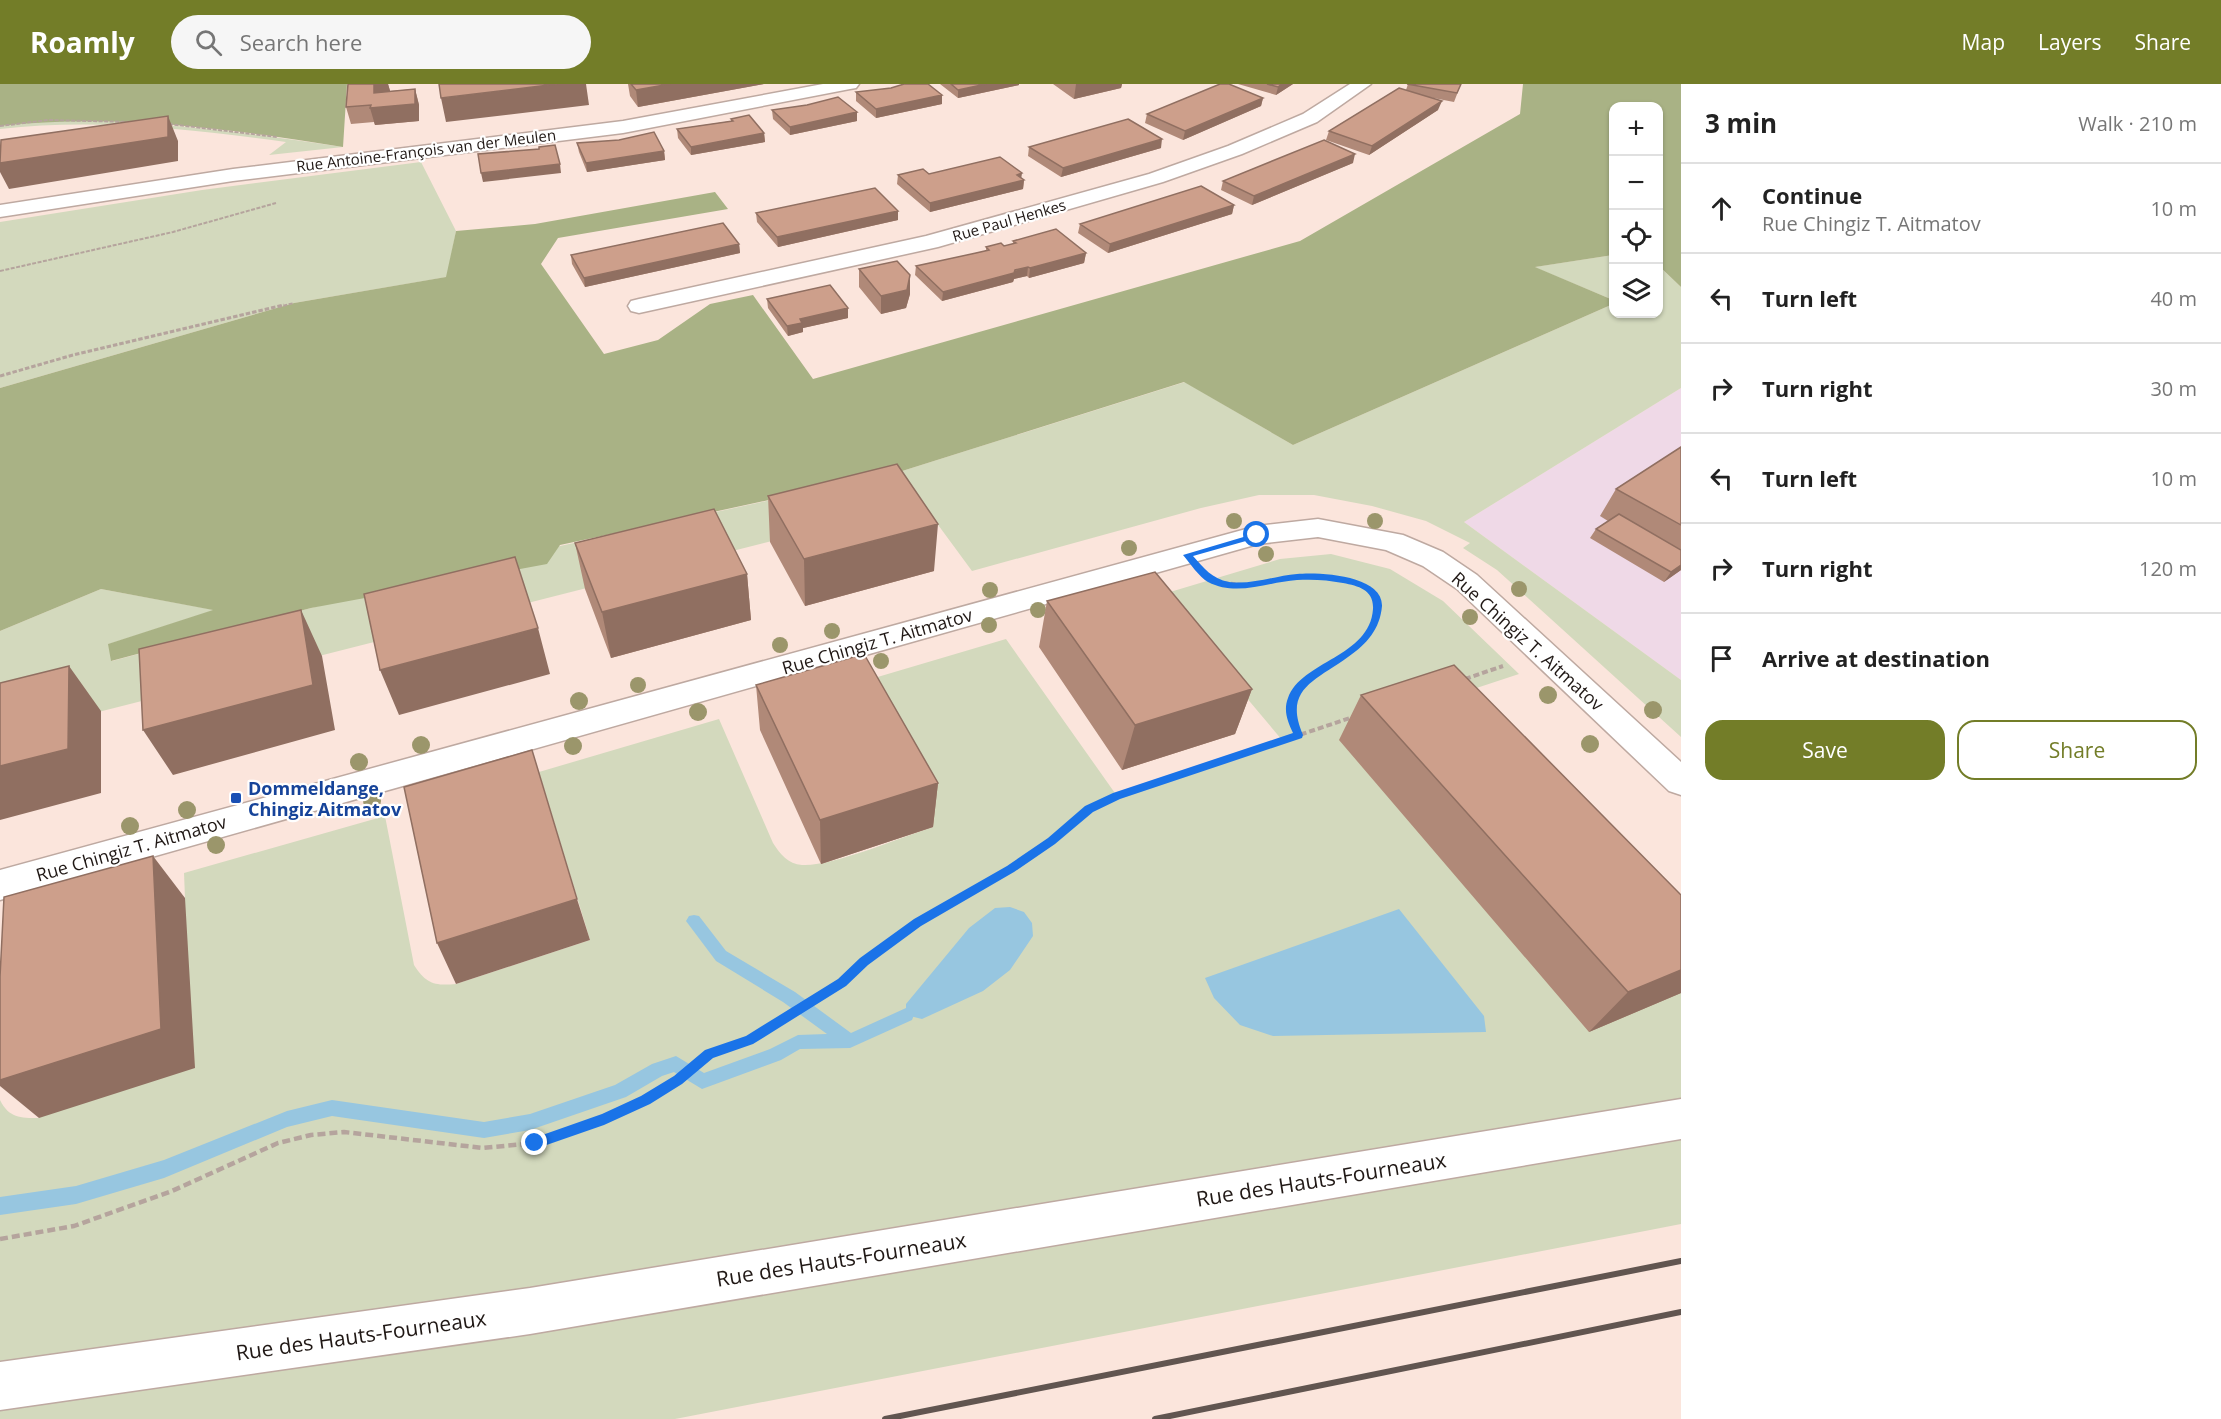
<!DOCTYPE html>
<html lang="en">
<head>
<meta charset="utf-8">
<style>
	:root { --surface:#fff; --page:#f6f6f6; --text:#222; --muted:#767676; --line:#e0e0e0; --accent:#737d28 }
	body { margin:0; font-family:"Open Sans",sans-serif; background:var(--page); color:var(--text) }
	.controls { position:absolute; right:18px; top:18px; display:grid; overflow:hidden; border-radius:12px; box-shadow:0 2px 4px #0004 }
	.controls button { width:54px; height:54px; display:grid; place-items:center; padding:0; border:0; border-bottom:2px solid var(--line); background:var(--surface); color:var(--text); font:30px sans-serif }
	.stop { position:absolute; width:18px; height:18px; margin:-14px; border:4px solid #1a73e8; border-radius:50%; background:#fff }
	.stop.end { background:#1a73e8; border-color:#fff; box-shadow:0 2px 6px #0008 }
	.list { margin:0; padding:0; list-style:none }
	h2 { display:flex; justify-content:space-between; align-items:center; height:78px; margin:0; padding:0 24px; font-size:26px }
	h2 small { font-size:20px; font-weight:400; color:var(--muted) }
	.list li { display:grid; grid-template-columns:39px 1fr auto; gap:18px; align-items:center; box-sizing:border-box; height:90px; padding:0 24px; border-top:2px solid var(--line) }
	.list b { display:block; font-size:22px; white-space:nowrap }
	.list p { margin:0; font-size:20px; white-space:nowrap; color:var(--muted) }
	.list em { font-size:20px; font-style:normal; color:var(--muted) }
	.actions { display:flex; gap:12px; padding:18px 24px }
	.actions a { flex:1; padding:14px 0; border:2px solid var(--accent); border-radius:18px; text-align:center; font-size:21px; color:var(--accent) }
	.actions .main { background:var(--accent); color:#fff }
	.icon { flex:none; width:33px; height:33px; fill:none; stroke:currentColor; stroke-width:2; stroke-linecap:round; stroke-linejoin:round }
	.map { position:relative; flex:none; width:1681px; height:1335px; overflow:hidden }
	header { display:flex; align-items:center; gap:36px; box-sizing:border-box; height:84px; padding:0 30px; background:var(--accent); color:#fff }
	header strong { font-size:28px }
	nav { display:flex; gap:33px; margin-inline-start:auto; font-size:21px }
	.search { width:420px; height:54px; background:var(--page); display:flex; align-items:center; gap:15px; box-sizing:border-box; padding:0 21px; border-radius:33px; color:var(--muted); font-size:22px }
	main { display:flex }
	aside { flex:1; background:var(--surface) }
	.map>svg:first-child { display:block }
</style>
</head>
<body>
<header>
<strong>Roamly</strong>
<div class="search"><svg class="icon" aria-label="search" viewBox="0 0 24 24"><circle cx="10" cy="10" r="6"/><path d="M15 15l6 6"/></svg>Search here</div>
<nav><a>Map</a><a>Layers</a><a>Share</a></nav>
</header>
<main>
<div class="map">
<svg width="1681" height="1335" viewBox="0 0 1681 1335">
	<rect width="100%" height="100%" fill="#fbe5dc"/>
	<!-- education -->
	<path fill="#efd9e7" d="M1681,304V596L1464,438Z"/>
	<!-- green -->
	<path fill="#d3d9bd" d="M48,36C148,36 245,48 343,63L269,71L286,58C190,45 96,34 0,45V42Z
		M421,78L456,147L447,193L294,219L0,304V138L202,106Z
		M1613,171V216L1534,183Z
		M1659,182L1681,203V304L1464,438L1681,596V653L1497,486L1463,464L1470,459L1426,437L1372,422L1314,411H1259L1201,424L972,487L922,419L0,653V547L101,505L215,526L109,560L112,577L311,524L560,462L899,388L1185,298L1293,361L1613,220L1614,230H1658Z
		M1331,470L1390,485L1443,517L1519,590L1425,621L1681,908V1140L675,1335H0V1016C9,1034 20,1034 39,1034L185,814L184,789L385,732L414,881C426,900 435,902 456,900L590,856L539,688L719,635L773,759C780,770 788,780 802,781C831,783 902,753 933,743L854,600L1006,555L1117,712L1282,656L1160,511L1280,475Z"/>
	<!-- forest -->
	<path fill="#a9b285" d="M0,0H347L343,63C229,45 116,29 0,42Z
		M1523,0H1681V203L1659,182L1658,22H1614L1613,171L1535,183L1613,216V220L1293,361L1184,298L899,388L560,461L547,480L311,524L111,577L108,560L213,526L101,505L0,547V304L294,219L446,193L456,147L535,140L715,108L728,125L558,154L541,180L604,270L658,256L710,220L753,211L813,295L1300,157L1520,30Z"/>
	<!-- water -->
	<path fill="#97c6e0" d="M1010,823L1024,828L1032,839L1033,852L1010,886L983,907L922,935L906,931V920L969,844L995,824Z
		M1399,825L1484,932L1486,948L1273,952L1240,941L1214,914L1205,894Z"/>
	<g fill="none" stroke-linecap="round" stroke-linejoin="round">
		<!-- stream -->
		<path fill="#97c6e0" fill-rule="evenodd" d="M694,831L699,832L726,867L795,908L851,949L906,924L912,926L914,931L912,936L850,964L800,965L781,976L702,1005L674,988L662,992L626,1013L530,1046L484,1054L332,1032L287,1043L164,1094L76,1120L0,1131V1113L76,1102L164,1076L287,1027L332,1016L484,1038L530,1030L615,1001L652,980L676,972L704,989L770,965L798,951L827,950L783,918L716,877L686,837L689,832Z"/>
		<defs>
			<path id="minor" d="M823,0H859L856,4L850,5L623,49L233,97L0,133V121L233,85L623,37Z
				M1350,0H1371L1317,38L1242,70L1163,98L938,163L639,229L631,227L628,222L631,217L639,215L926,152L1149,90L1228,62L1303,30Z
				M1318,435L1403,451L1443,468L1477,491L1681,678V711L1669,707L1457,505L1423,482L1386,466L1318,453L1258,460L0,816V786L1257,442Z"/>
			<path id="tertiary" d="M1681,1015V1055L530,1250L0,1326V1278L530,1204Z"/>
		</defs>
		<!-- minor casing -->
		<use href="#minor" stroke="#bea9a1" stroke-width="3"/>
		<!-- tertiary casing -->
		<use href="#tertiary" stroke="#bea9a1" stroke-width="3"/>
		<!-- path-far3 -->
		<path stroke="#b5a49d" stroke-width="2" stroke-dasharray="4 1.5" stroke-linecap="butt" d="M169,40L277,53
			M0,42L48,36L134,38
			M0,187L173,148L276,119
			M278,223L294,219"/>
		<!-- path-far2 -->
		<path stroke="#b5a49d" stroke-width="3" stroke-dasharray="4.5 2" stroke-linecap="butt" d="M0,292L73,271L284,221
			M1218,498L1247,501L1295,493H1316L1350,497L1372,507"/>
		<!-- path-far1 -->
		<path stroke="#b5a49d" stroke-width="4" stroke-dasharray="6 3" stroke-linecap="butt" d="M1465,595L1503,582
			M1298,651C1269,580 1361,589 1376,531C1378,521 1378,513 1371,505
			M873,871L918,838L1011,785L1052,757L1089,725L1117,712L1353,633"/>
		<!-- path -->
		<path stroke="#b5a49d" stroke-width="4.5" stroke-dasharray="8 4" stroke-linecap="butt" d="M0,1155L74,1142L172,1107L278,1059L311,1051L344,1048L483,1064L535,1059L604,1035L646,1016L678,996L709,969L749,956L816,916L842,899L875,869"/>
		<!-- minor -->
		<use href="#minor" fill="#fff" fill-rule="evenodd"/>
		<!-- tertiary -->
		<use href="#tertiary" fill="#fff" fill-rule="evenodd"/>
		<!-- rail -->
		<path stroke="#615550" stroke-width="6" d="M885,1335L1681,1177
			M1155,1335L1681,1228"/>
	</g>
	<!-- trees -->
	<g fill="#9b966b">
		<circle cx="1234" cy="437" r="8"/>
		<circle cx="1375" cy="437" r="8"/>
		<circle cx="1129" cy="464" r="8"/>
		<circle cx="1266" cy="470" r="8"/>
		<circle cx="1519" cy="505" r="8"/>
		<circle cx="990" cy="506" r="8"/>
		<circle cx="1038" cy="526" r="8"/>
		<circle cx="1470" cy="533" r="8"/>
		<circle cx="989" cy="541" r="8"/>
		<circle cx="832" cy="547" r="8"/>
		<circle cx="780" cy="561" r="8"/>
		<circle cx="881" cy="577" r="8"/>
		<circle cx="638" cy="601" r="8"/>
		<circle cx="1548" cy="611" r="9"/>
		<circle cx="579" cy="617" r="9"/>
		<circle cx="1653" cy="626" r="9"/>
		<circle cx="698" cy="628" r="9"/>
		<circle cx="1590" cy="660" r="9"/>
		<circle cx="421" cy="661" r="9"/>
		<circle cx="573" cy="662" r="9"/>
		<circle cx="359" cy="678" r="9"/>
		<circle cx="372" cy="717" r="9"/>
		<circle cx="187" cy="726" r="9"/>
		<circle cx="130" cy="742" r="9"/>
		<circle cx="216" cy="761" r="9"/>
	</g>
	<!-- wall -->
	<path fill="#b08978" d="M348,0H388L390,7L415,5L419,21V37L375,41L374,38L351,40L346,23Z
		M628,0H764L638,23L630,12Z
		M940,0H1019V1L958,14Z
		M1053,0H1122L1121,4L1074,15Z
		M1238,0H1293L1276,11Z
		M1408,0H1461L1454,18L1428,13L1438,26L1369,71L1326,56L1329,47L1406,6Z
		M856,8L942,11V20L876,34L856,17Z
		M1263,14L1261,22L1183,56L1145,39L1147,30Z
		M772,26L857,37L790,51L773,35Z
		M731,35L764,49L765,58L691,71L678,54L677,45L731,37Z
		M577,59L664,67L665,76L587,88L579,68Z
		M1029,63L1161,64L1061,93L1028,72Z
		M1353,79L1252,121L1221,106L1223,97Z
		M929,90L1021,94L1024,96L1023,105L930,128L897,100L898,91Z
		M1234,121L1232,130L1108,169L1078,149L1080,140Z
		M898,127V136L778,163L757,138L756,129Z
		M1013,157L1086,169L1084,179L1029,194L1027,192L1014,195L1013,198L942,217L915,191L916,182L976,169L986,167V163L1004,162L1013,160Z
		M739,160L740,169L585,203L572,180L571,171Z
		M859,185L910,210L906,224L881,230L859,203Z
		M767,215L848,234L803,244V248L788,252L768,224Z
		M1681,363V486L1664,498L1590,454L1596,445L1608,437L1600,432L1616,405Z
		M768,412L934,487L805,522L770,458Z
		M575,459L747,490L751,536L611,574L585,505Z
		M1047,517L1252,605L1235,650L1122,686L1039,563Z
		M756,601L938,699L933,743L821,780L760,646Z
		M1361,611L1681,811V909L1589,948L1339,656Z"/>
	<!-- shaded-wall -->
	<path fill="#906f61" d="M374,0H388L391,10L415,5L419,21V37L375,41L370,24L374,9Z
		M557,0H586L589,21L446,38L441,14Z
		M670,0H764L638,23L636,6Z
		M986,0H1019V1L958,14V6Z
		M1076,0H1122L1121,4L1074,15Z
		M1282,0H1293L1276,11L1278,3Z
		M942,11V20L876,34V25Z
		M1263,14L1261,22L1183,56L1185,47Z
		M1442,17L1438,26L1369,71L1372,62Z
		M857,28V37L790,51V43Z
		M168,32L178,57V77L9,105L0,88V79Z
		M764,49L765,58L691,71V63Z
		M1162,55L1161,64L1061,93L1063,84Z
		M664,67L665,76L587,88L586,79Z
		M1355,70L1353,79L1252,121L1254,112Z
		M560,80L561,89L483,98L481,89Z
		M1022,89L1021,96H1024L1023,105L930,128V119Z
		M1234,121L1232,130L1108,169L1110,160Z
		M898,127V136L778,163L777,153Z
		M739,160L740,169L585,203L584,194Z
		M1086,169L1084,179L1029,194L1030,184Z
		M1028,183L1027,192L1014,195L1013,198L942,217L943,208Z
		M910,191V210L906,224L881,230V212Z
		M848,224V234L803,244V248L788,252L787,242L800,235Z
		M938,440L934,487L805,522L804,475Z
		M1681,481V486L1664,498L1671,488Z
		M747,490L751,536L611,574L602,528Z
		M301,526L322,572L335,646L173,691L143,646Z
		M538,544L550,590L399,631L380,586Z
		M69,582L101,627V709L0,736V682Z
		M1252,605L1235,650L1122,686L1135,641Z
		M938,699L933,743L821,780L820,736Z
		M153,772L185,814L195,984L39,1034L0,1002V996Z
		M577,815L590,856L456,900L437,859Z
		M1681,886V909L1589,948L1628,908Z"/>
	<!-- building -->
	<path fill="#cd9f8b" stroke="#906f61" stroke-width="1.5" d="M348,0H374V9L415,5V20L370,24L371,21L346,23Z
		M439,0H557L441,14Z
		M631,0H670L636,6Z
		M904,0H928L942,11L876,25L856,8L891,4Z
		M951,0H986L958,6Z
		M1220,0H1229L1263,14L1185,47L1147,30Z
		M1267,0H1282L1278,3Z
		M1407,0H1461L1457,9Z
		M1399,4L1442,17L1372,62L1329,47Z
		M838,13L857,28L790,43L772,26L807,21Z
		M749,31L764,49L691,63L677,45L733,37L731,35Z
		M168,32V53L0,79L1,56Z
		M1128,35L1162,55L1063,84L1029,63Z
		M654,48L664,67L586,79L577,59L619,56Z
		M1324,56L1355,70L1254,112L1223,97Z
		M555,61L560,80L481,89L478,70L539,65V63Z
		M1000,73L1022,89L1017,91L1024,96L930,119L898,91L923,85L929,90Z
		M1201,102L1234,121L1110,160L1080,140Z
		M875,104L898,127L777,153L756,129Z
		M723,139L739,160L584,194L571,171Z
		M1056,145L1086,169L1030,184L1028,183L1015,186L1014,189L943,208L916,182L976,169L989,166L986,163L1001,159L1004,162L1016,159L1013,157Z
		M897,177L910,191L907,206L881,212L859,185Z
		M830,201L848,224L800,235L802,239L787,242L767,215Z
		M1681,363V441L1616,405Z
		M897,380L938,440L804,475L768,412Z
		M714,425L747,490L602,528L575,459Z
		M1619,430L1681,466V481L1671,488L1596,445Z
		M515,473L538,544L380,586L364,510Z
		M1155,488L1252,605L1135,641L1047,517Z
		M301,526L313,601L143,646L139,565Z
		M864,570L938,699L820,736L756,601Z
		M1454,581L1681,811V886L1628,908L1361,611Z
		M69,582L68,665L0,682V599Z
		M532,666L577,815L437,859L404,703Z
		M153,772L161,945L0,996V893L4,813Z"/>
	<!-- route -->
	<path fill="#1a73e8" d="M1257,449H1260V453L1193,472C1204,484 1212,495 1229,498C1252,501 1274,492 1297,490C1319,488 1383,491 1382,522C1380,545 1367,560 1348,573C1315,597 1283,605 1303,651L1302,654L1120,715L1093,728L1055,760L1014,788L921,842L868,881L846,902L753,960L713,974L682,1000L650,1020L604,1041L535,1065L531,1064L529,1059L531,1055L602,1030L641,1012L674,992L705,966L746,952L838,895L860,874L914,835L1007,782L1048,754L1085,722L1113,709L1293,649C1288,638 1283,627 1288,614C1301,577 1370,573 1373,525C1374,506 1359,502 1343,499C1328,496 1313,495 1297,496C1267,498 1237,513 1208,498C1199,493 1190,479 1183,471Z"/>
	<!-- markers -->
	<rect fill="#1a4fb4" stroke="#fff" stroke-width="2" x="230" y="708" width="12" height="12" rx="3"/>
	<g text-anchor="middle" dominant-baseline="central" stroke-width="4.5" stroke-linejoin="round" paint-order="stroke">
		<!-- far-street labels -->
		<g font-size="15" fill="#201815" stroke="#fff">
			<text transform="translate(426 66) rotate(-7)">Rue Antoine-François van der Meulen</text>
			<text transform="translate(1009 136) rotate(-16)">Rue Paul Henkes</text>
		</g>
		<!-- street labels -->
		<g font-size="18" fill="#201815" stroke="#fff">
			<text transform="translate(877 557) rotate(-16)">Rue Chingiz T. Aitmatov</text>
			<text transform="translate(1528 557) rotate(42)">Rue Chingiz T. Aitmatov</text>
			<text transform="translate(131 764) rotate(-16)">Rue Chingiz T. Aitmatov</text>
		</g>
		<!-- transit labels -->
		<g font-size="18" font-weight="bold" fill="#164399" stroke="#fff" text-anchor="start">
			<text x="248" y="704">Dommeldange,<tspan x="248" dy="21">Chingiz Aitmatov</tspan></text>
		</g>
		<!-- near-street labels -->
		<g font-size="21" fill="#201815" stroke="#fff">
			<text transform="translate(1321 1095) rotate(-9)">Rue des Hauts-Fourneaux</text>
			<text transform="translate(841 1175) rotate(-9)">Rue des Hauts-Fourneaux</text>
			<text transform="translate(361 1251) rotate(-8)">Rue des Hauts-Fourneaux</text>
		</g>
	</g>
</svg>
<div class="controls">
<button>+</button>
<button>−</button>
<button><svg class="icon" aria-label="locate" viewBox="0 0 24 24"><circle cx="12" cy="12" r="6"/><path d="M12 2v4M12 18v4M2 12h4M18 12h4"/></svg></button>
<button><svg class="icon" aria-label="layers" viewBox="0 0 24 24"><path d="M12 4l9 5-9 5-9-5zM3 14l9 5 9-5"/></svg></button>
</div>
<div class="stop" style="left:1257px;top:451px"></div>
<div class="stop end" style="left:535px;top:1059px"></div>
</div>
<aside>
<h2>3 min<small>Walk · 210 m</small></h2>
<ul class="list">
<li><svg class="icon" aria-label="ahead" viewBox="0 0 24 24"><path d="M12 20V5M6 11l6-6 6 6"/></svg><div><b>Continue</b><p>Rue Chingiz T. Aitmatov</p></div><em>10 m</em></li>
<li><svg class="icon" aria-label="left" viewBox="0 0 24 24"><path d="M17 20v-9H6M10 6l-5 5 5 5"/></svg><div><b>Turn left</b></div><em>40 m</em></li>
<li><svg class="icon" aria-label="right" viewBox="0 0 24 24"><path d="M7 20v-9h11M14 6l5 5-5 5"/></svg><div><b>Turn right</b></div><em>30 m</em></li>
<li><svg class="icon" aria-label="left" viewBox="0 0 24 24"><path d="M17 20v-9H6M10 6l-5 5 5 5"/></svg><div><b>Turn left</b></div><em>10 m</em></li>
<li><svg class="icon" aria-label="right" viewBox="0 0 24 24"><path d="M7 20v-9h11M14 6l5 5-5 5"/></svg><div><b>Turn right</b></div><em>120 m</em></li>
<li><svg class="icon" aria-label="arrive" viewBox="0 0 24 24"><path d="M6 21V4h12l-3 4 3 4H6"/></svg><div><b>Arrive at destination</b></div></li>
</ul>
<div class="actions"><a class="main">Save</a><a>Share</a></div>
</aside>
</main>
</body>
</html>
